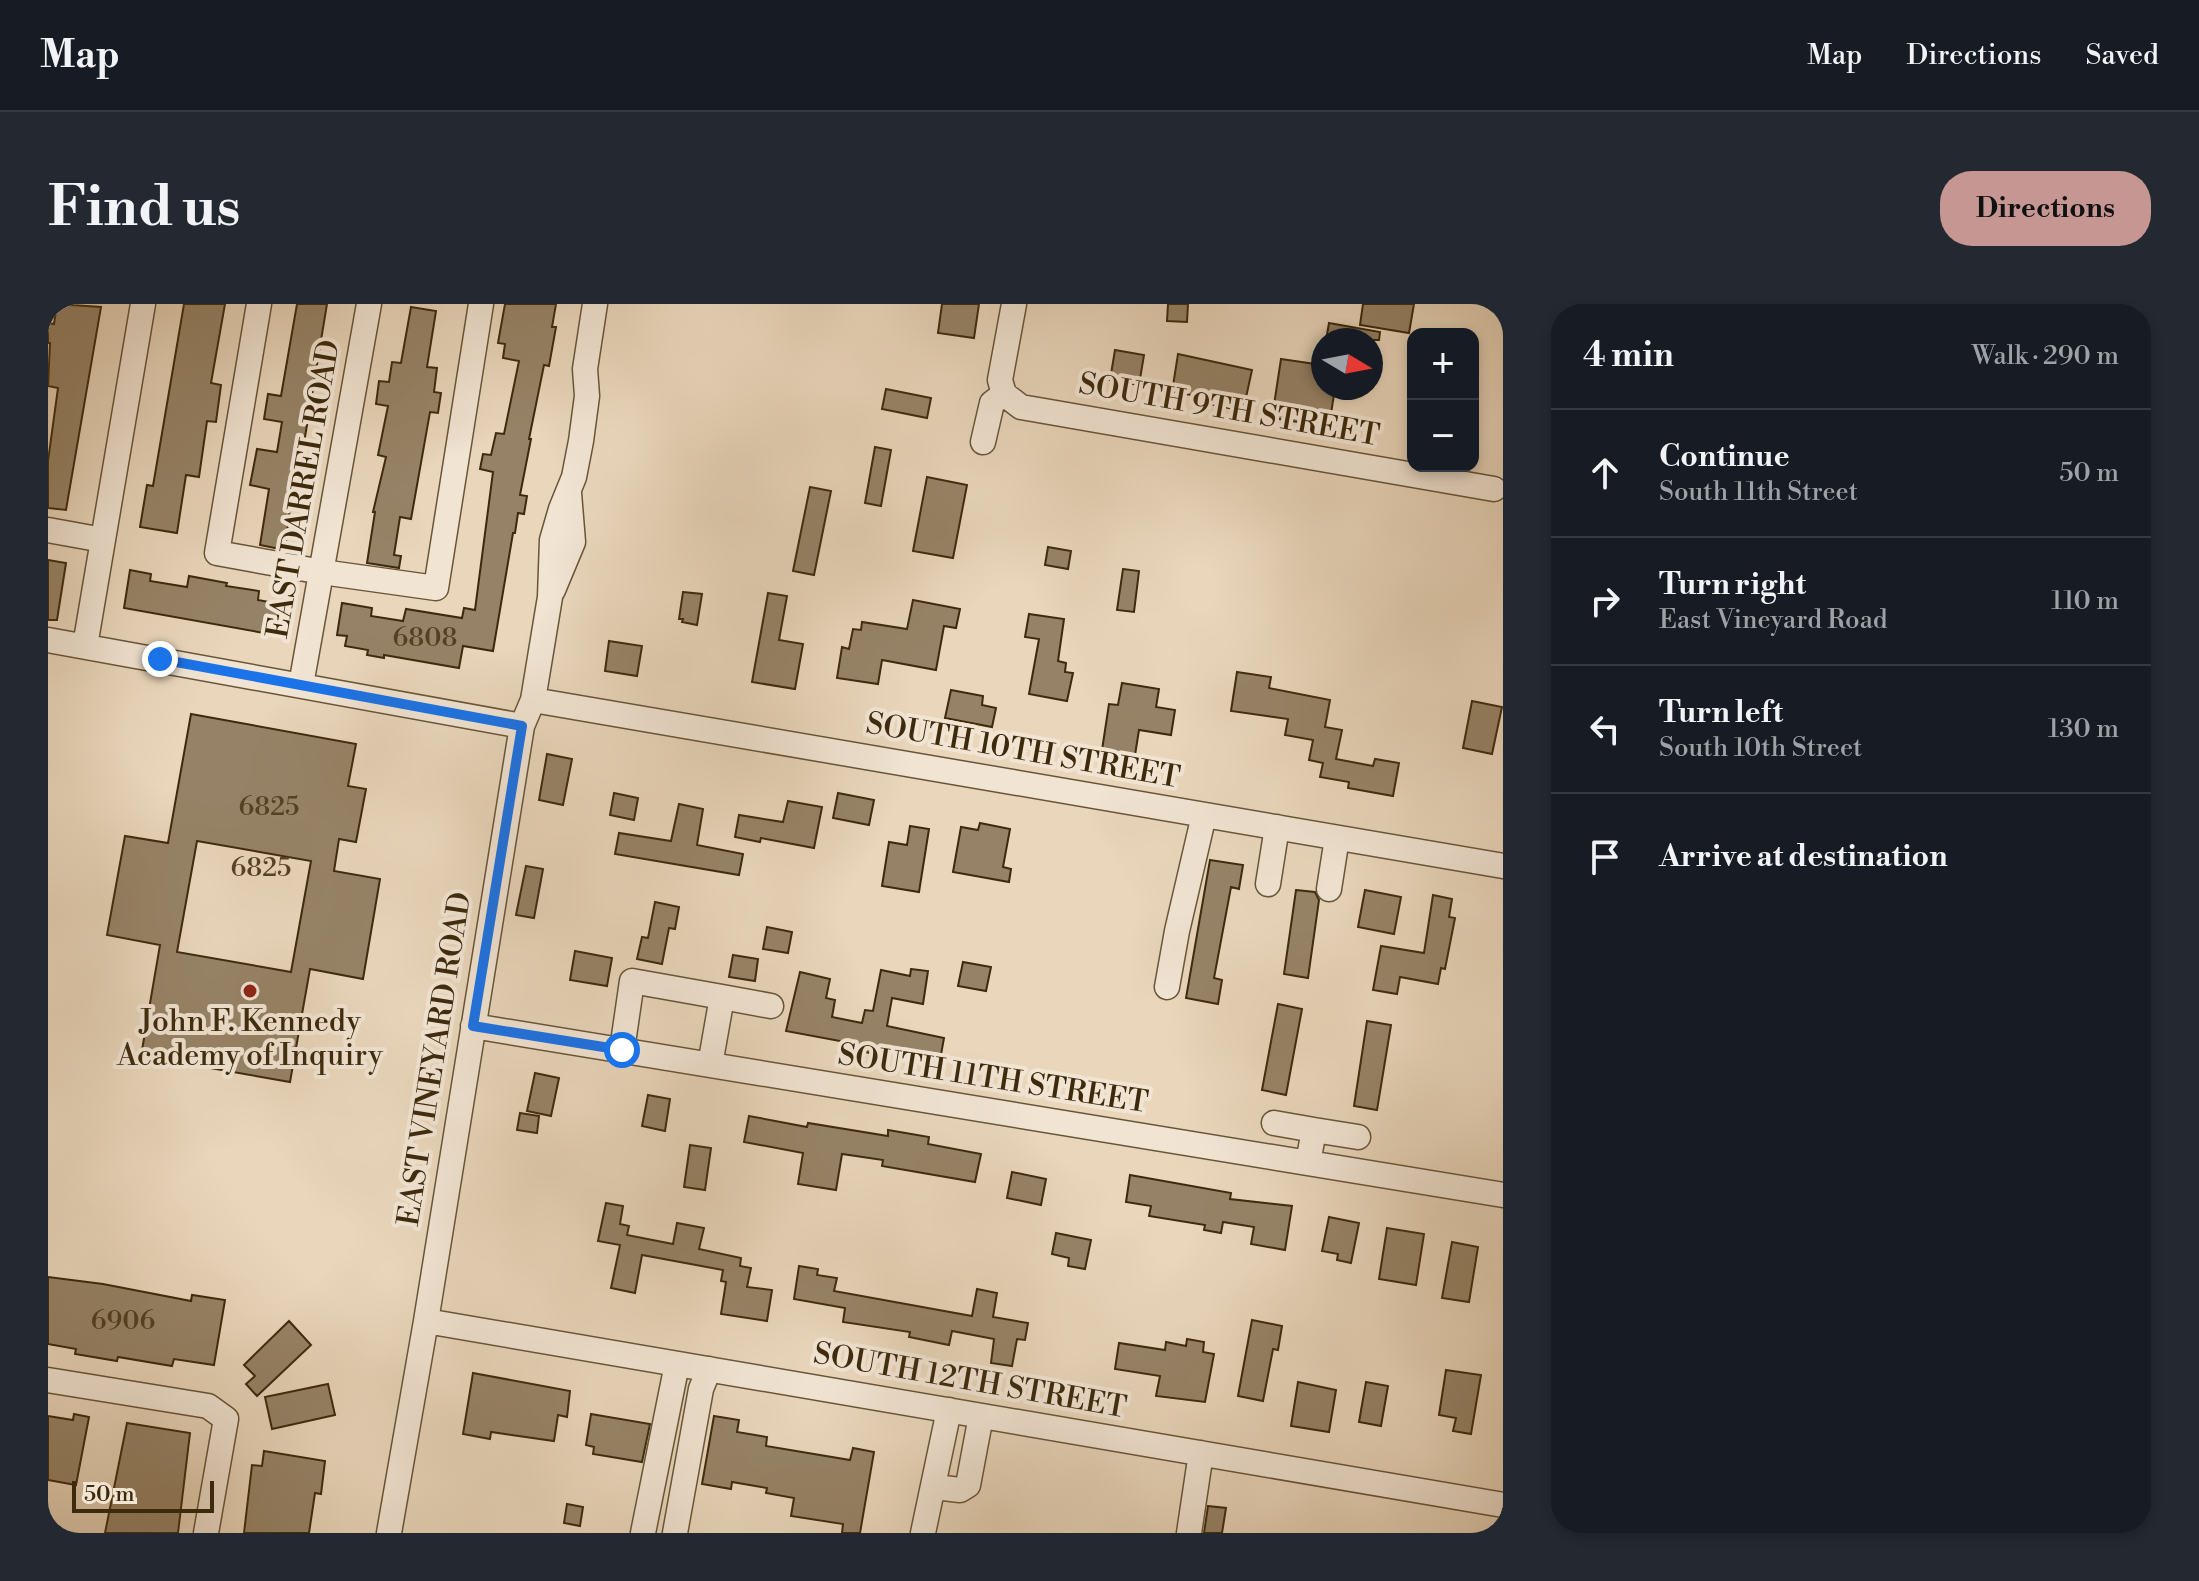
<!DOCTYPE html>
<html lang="en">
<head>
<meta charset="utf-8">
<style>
	:root { --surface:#171b24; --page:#242831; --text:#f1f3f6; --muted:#9ea1a6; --line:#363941; --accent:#c59692 }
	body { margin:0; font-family:"Libre Bodoni",serif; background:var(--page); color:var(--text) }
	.controls { position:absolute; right:24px; top:24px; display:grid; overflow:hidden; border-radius:16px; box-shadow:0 4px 12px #0003 }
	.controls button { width:72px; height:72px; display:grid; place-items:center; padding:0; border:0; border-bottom:2px solid var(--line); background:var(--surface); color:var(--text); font:40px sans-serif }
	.compass { position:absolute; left:1263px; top:24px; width:72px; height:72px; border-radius:50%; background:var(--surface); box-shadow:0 4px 12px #0003; rotate:100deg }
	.scale { position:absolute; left:24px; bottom:20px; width:142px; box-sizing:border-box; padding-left:8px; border:4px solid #3d2a0d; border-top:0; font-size:22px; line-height:28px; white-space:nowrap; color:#3d2a0d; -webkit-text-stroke:6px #f1e4d3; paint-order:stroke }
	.stop { position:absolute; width:24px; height:24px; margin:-18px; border:6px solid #1a73e8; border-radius:50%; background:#fff }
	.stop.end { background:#1a73e8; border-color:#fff; box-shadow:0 2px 8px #0008 }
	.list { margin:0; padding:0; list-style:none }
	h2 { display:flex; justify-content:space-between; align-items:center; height:104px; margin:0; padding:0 32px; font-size:34px }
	h2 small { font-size:26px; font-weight:400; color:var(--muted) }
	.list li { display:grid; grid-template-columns:52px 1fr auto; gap:24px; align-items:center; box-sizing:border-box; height:128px; padding:0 32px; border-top:2px solid var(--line) }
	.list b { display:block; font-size:30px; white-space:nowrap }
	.list p { margin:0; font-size:26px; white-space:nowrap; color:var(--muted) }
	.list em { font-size:26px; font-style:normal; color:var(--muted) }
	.icon { flex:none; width:44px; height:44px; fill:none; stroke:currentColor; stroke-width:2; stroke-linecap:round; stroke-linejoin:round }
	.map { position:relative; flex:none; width:1455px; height:1229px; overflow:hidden; border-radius:32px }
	header { display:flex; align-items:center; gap:48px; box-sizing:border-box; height:112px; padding:0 40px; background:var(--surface); border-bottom:2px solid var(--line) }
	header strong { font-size:38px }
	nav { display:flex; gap:44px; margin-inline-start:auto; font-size:28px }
	.intro { display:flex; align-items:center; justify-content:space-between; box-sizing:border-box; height:192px; padding:0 48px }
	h1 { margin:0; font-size:56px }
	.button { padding:20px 36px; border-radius:32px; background:var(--accent); color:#111; font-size:28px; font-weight:700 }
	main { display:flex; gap:48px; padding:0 48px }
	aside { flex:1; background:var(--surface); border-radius:32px; box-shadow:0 4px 12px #0003 }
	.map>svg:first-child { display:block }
</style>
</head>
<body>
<header>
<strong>Map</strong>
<nav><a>Map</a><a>Directions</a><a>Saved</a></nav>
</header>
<div class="intro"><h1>Find us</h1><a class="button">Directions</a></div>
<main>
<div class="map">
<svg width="1455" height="1229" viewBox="0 0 1455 1229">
	<rect width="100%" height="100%" fill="#e9d6bb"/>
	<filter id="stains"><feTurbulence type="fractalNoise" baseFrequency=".0025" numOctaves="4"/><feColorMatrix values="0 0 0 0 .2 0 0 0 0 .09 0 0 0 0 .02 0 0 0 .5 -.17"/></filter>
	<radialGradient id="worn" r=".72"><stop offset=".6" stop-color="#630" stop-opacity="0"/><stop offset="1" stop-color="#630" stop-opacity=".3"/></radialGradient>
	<!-- building -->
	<path fill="#968367" stroke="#3d2a0d" stroke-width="2" fill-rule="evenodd" d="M9,0L53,3L18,206L0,204V157L10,84L0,82L2,39H0V19L6,20Z
		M136,0H177L163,79L173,81L168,118L159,117L151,173L138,171L129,229L92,223L99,181L105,182Z
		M249,0H279L257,133L242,203L237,246L212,241L221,185L202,181L209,145L229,148L234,118L216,115L220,90L233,92Z
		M457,0H508L504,23H508L501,62L496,61L481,135H483L472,191L479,192L476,210L470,209L467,229H465L445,347L415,342L411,364L336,351V354L319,351L320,346L297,342L299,332L289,331L294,299L324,304L323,312L355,317L358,305L414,314L416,304L427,306L445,168L432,165L435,150L443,151L448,129L456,130L471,57L455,54L457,40L450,39Z
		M894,0H931L926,34L890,29Z
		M1120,0H1140L1139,18L1119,17Z
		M1315,0H1366L1361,29L1312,21Z
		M363,3L388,7L379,63L389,64L386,88L393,89L390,109L382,108L363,215L352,213L346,251L353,252L351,264L319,259L327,208H325L338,153L330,151L340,102L328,100L331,77L341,78L344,58L353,59Z
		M1281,19L1332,28L1331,36H1278Z
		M1067,46L1096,51L1091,81L1062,76Z
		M1130,50L1204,66L1195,107L1162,100L1163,94L1124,88Z
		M1233,55L1275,61V84H1287L1280,129L1262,126L1263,120L1224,114Z
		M838,85L883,94L879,114L834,105Z
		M827,143L843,146L833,202L817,199Z
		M879,173L919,181L905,254L865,247Z
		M762,183L783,187L766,271L745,267Z
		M1000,243L1023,247L1020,265L997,261Z
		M0,256L18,259L9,316H0Z
		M1075,265L1091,267L1086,308L1069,306Z
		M82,266L103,270L102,277L139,283L141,272L179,279L178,282L211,287L210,296L232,300L227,331L76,304Z
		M635,288L654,290L649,321L634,318L635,315H631Z
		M720,289L739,292L731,336L755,340L747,385L704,378Z
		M865,296L912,305L908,324L896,322L888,366L834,356L830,380L789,374L794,343L801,345L805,325L813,326L814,318L859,325Z
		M981,310L1016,315L1010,357L1018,359L1017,368L1025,369L1019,397L981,390L991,335L977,333Z
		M561,337L594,342L589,372L557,367Z
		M1189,368L1223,373L1221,384L1282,396L1277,423L1294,426L1288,455L1325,462L1327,455L1351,459L1345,492L1300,484L1301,478L1272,473L1275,459L1261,456L1265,436L1237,431L1240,415L1183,407Z
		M1074,379L1111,385L1108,403L1127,406L1123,431L1091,426L1087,451L1054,446L1061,400L1070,401Z
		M903,386L935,392L934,401L948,404L944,423L897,414Z
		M1424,397L1454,403L1444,450L1415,444Z
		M143,410L308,440L300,482L318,485L308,538L291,535L286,567L332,575L315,675L262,665L242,778L93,752L112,641L59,631L77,532L120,539ZM149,537L263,557L243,668L129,648Z
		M499,450L524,455L515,501L491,496Z
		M566,489L590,494L586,516L562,511Z
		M790,489L826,496L821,521L785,514Z
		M740,497L774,503L766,544L713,534L712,538L687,533L691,511L735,518Z
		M631,500L655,505L649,541L695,550L691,571L567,550L571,529L623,537Z
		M932,519L962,525L955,563L963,565L961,578L905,568L913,523L930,526Z
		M862,522L881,525L871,588L834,582L841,538L859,541Z
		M1162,556L1195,561L1191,585L1183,583L1166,674L1174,676L1170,700L1138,694Z
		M478,562L495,565L486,614L468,611Z
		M1248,586L1267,588L1271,596L1260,674L1236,670Z
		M1317,586L1353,593L1346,630L1310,623Z
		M1385,591L1404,595L1401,613L1407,614L1397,665L1393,664L1390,680L1352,673L1349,690L1325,686L1333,642L1376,649Z
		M607,598L631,603L627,625L621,624L614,660L589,655L594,633L600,634Z
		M719,623L744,628L740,649L715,645Z
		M527,647L564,654L559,682L522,676Z
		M685,651L710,655L707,677L681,673Z
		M915,658L943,663L938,687L910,682Z
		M863,665L880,667L875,700L844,694L839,722L896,734L892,756L830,744L828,750L806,746L808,740L738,727L752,668L782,675L778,694L787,696L784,713L814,719L817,706L825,707L833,666L862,672Z
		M1230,700L1254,705L1238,791L1214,786Z
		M1319,717L1343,721L1329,806L1306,802Z
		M487,769L511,774L503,812L479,807Z
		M600,791L622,795L617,827L594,822Z
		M472,809L491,812L489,829L469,826Z
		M701,812L759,823L760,819L840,832V826L881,833L880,840L933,850L927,878L834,862L835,856L794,850L788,886L750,880L755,849L696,838Z
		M642,841L663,844L657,886L636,883Z
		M964,868L998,875L993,901L959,894Z
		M1082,871L1183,889L1182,895L1244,902L1237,946L1203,940L1206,923L1175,918L1173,929L1156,926L1157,921L1101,912L1103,902L1078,898Z
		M558,899L575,902L572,920L581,922L579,931L625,940L629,919L656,924L651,945L693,954L692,962L703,964L699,983L724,986L719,1017L673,1010L678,978L673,977L675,966L594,951L587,989L563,984L572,941L550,937Z
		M1281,913L1311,919L1303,959L1289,956L1290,950L1274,947Z
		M1339,924L1376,930L1368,981L1331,975Z
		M1008,929L1043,936L1037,965L1020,962L1021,954L1004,950Z
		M1404,938L1430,943L1421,998L1394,994Z
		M751,962L770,965L769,971L789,974L786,987L924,1012L929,985L949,989L945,1013L980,1019L977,1036L969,1035L964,1062L943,1059L946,1035L904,1027L901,1041L861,1033L862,1028L795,1018L797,1004L746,995Z
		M0,973L55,980L143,997L144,991L177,996L166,1061L126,1055L124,1062L70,1053L69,1057L27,1050L28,1045L0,1040Z
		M1204,1016L1234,1022L1230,1046L1225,1045L1215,1097L1190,1092Z
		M241,1017L263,1041L209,1092L198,1080L207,1072L196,1061Z
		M1139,1035L1156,1038L1155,1048L1166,1050L1157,1098L1108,1092L1112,1072L1067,1065L1071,1039L1117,1046L1118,1038L1138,1042Z
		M1398,1066L1433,1071L1423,1130L1405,1127L1408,1114L1391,1111Z
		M425,1069L522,1087L519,1113L510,1111L506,1137L443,1128L442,1135L415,1130Z
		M1250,1078L1288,1086L1281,1128L1243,1122Z
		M1318,1078L1340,1082L1333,1122L1311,1118Z
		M280,1080L287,1111L224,1125L217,1093Z
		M26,1110L41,1113L28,1181L0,1176V1112L25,1116Z
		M543,1110L602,1120L594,1158L545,1150L546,1143L538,1141Z
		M666,1112L691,1116L689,1128L719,1133L718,1142L802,1156L805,1144L826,1148L812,1229H794L795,1220L743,1212L746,1194L718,1189L719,1184L684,1178L683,1185L654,1180Z
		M79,1119L142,1129L130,1229H57Z
		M216,1147L277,1157L273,1190L267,1189L261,1229H196L204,1161L214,1162Z
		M519,1200L535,1203L532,1222L516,1219Z
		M1160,1202L1178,1204L1174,1229H1156Z"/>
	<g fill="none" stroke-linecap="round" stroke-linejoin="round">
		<defs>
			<path id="minor" d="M211,0L169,249L274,268L388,284L433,0
				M956,90L973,103L1446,185
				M956,90L952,76L966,0
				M935,138L944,99L956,90
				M0,226L55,236
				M505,286L525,238L521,189
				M0,336L474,422
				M37,342L95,0
				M253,381L321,0
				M485,396L1455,562
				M1220,580L1229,523
				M1281,585L1289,534
				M1119,683L1129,627L1156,511
				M674,693L723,702
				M425,722L1455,891
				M574,746L584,677L674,693L662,761
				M1226,819L1266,826
				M1260,859L1266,826L1310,833
				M378,1017L1455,1201
				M0,1076L160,1102L178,1115L158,1229
				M887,1183L912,1186L920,1181L933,1112
				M341,1229L378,1017L474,422L485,396L502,293L504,236L513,205L526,173L533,137L539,92L537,65L547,0
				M595,1229L629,1060
				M627,1229L653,1085L661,1065
				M875,1229L901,1106
				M1141,1229L1153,1149"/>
		</defs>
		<!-- minor casing -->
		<use href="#minor" stroke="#685538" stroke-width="27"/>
		<!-- minor -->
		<use href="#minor" stroke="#f1e4d3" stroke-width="24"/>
	</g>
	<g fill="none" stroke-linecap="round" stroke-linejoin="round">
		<!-- route -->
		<path stroke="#1a73e8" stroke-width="10" d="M112,355L474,422L425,722L574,746"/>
	</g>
	<!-- markers -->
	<circle fill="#8f2418" stroke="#f1e4d3" stroke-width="3" cx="202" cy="687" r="8"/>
	<g text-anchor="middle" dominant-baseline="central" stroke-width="8" stroke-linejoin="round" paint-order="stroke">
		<!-- number labels -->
		<g font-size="26" fill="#534024">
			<text x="377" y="334">6808</text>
			<text x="221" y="503">6825</text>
			<text x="213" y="564">6825</text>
			<text x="75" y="1017">6906</text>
		</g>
		<!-- street labels -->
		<g font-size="30" fill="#3d2a0d" stroke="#f1e4d3">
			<text transform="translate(1181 106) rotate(10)">SOUTH 9TH STREET</text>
			<text transform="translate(256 185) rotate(-80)">EAST DARREL ROAD</text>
			<text transform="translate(975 447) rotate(10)">SOUTH 10TH STREET</text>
			<text transform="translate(387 755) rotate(-81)">EAST VINEYARD ROAD</text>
			<text transform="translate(945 775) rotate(9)">SOUTH 11TH STREET</text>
			<text transform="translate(922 1077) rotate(10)">SOUTH 12TH STREET</text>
		</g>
		<!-- poi labels -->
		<g font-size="30" fill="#3d2a0d" stroke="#f1e4d3">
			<text x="202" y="718">John F. Kennedy<tspan x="202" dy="34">Academy of Inquiry</tspan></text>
		</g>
	</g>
	<rect width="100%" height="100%" filter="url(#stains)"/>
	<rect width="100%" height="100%" fill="url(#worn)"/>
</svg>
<div class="controls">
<button>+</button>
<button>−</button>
</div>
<svg class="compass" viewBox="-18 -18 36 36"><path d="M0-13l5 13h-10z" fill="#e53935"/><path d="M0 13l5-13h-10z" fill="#9ea1a6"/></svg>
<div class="scale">50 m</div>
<div class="stop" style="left:574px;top:746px"></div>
<div class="stop end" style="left:112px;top:355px"></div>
</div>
<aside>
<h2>4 min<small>Walk · 290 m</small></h2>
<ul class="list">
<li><svg class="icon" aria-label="ahead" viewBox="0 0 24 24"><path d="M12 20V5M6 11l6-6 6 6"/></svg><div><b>Continue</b><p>South 11th Street</p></div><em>50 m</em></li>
<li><svg class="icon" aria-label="right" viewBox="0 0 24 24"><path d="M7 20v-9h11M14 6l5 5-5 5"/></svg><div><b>Turn right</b><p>East Vineyard Road</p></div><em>110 m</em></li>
<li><svg class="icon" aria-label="left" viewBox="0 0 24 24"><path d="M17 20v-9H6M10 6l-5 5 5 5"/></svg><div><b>Turn left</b><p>South 10th Street</p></div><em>130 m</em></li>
<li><svg class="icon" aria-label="arrive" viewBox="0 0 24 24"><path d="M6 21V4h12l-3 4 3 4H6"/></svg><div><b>Arrive at destination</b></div></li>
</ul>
</aside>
</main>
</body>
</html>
